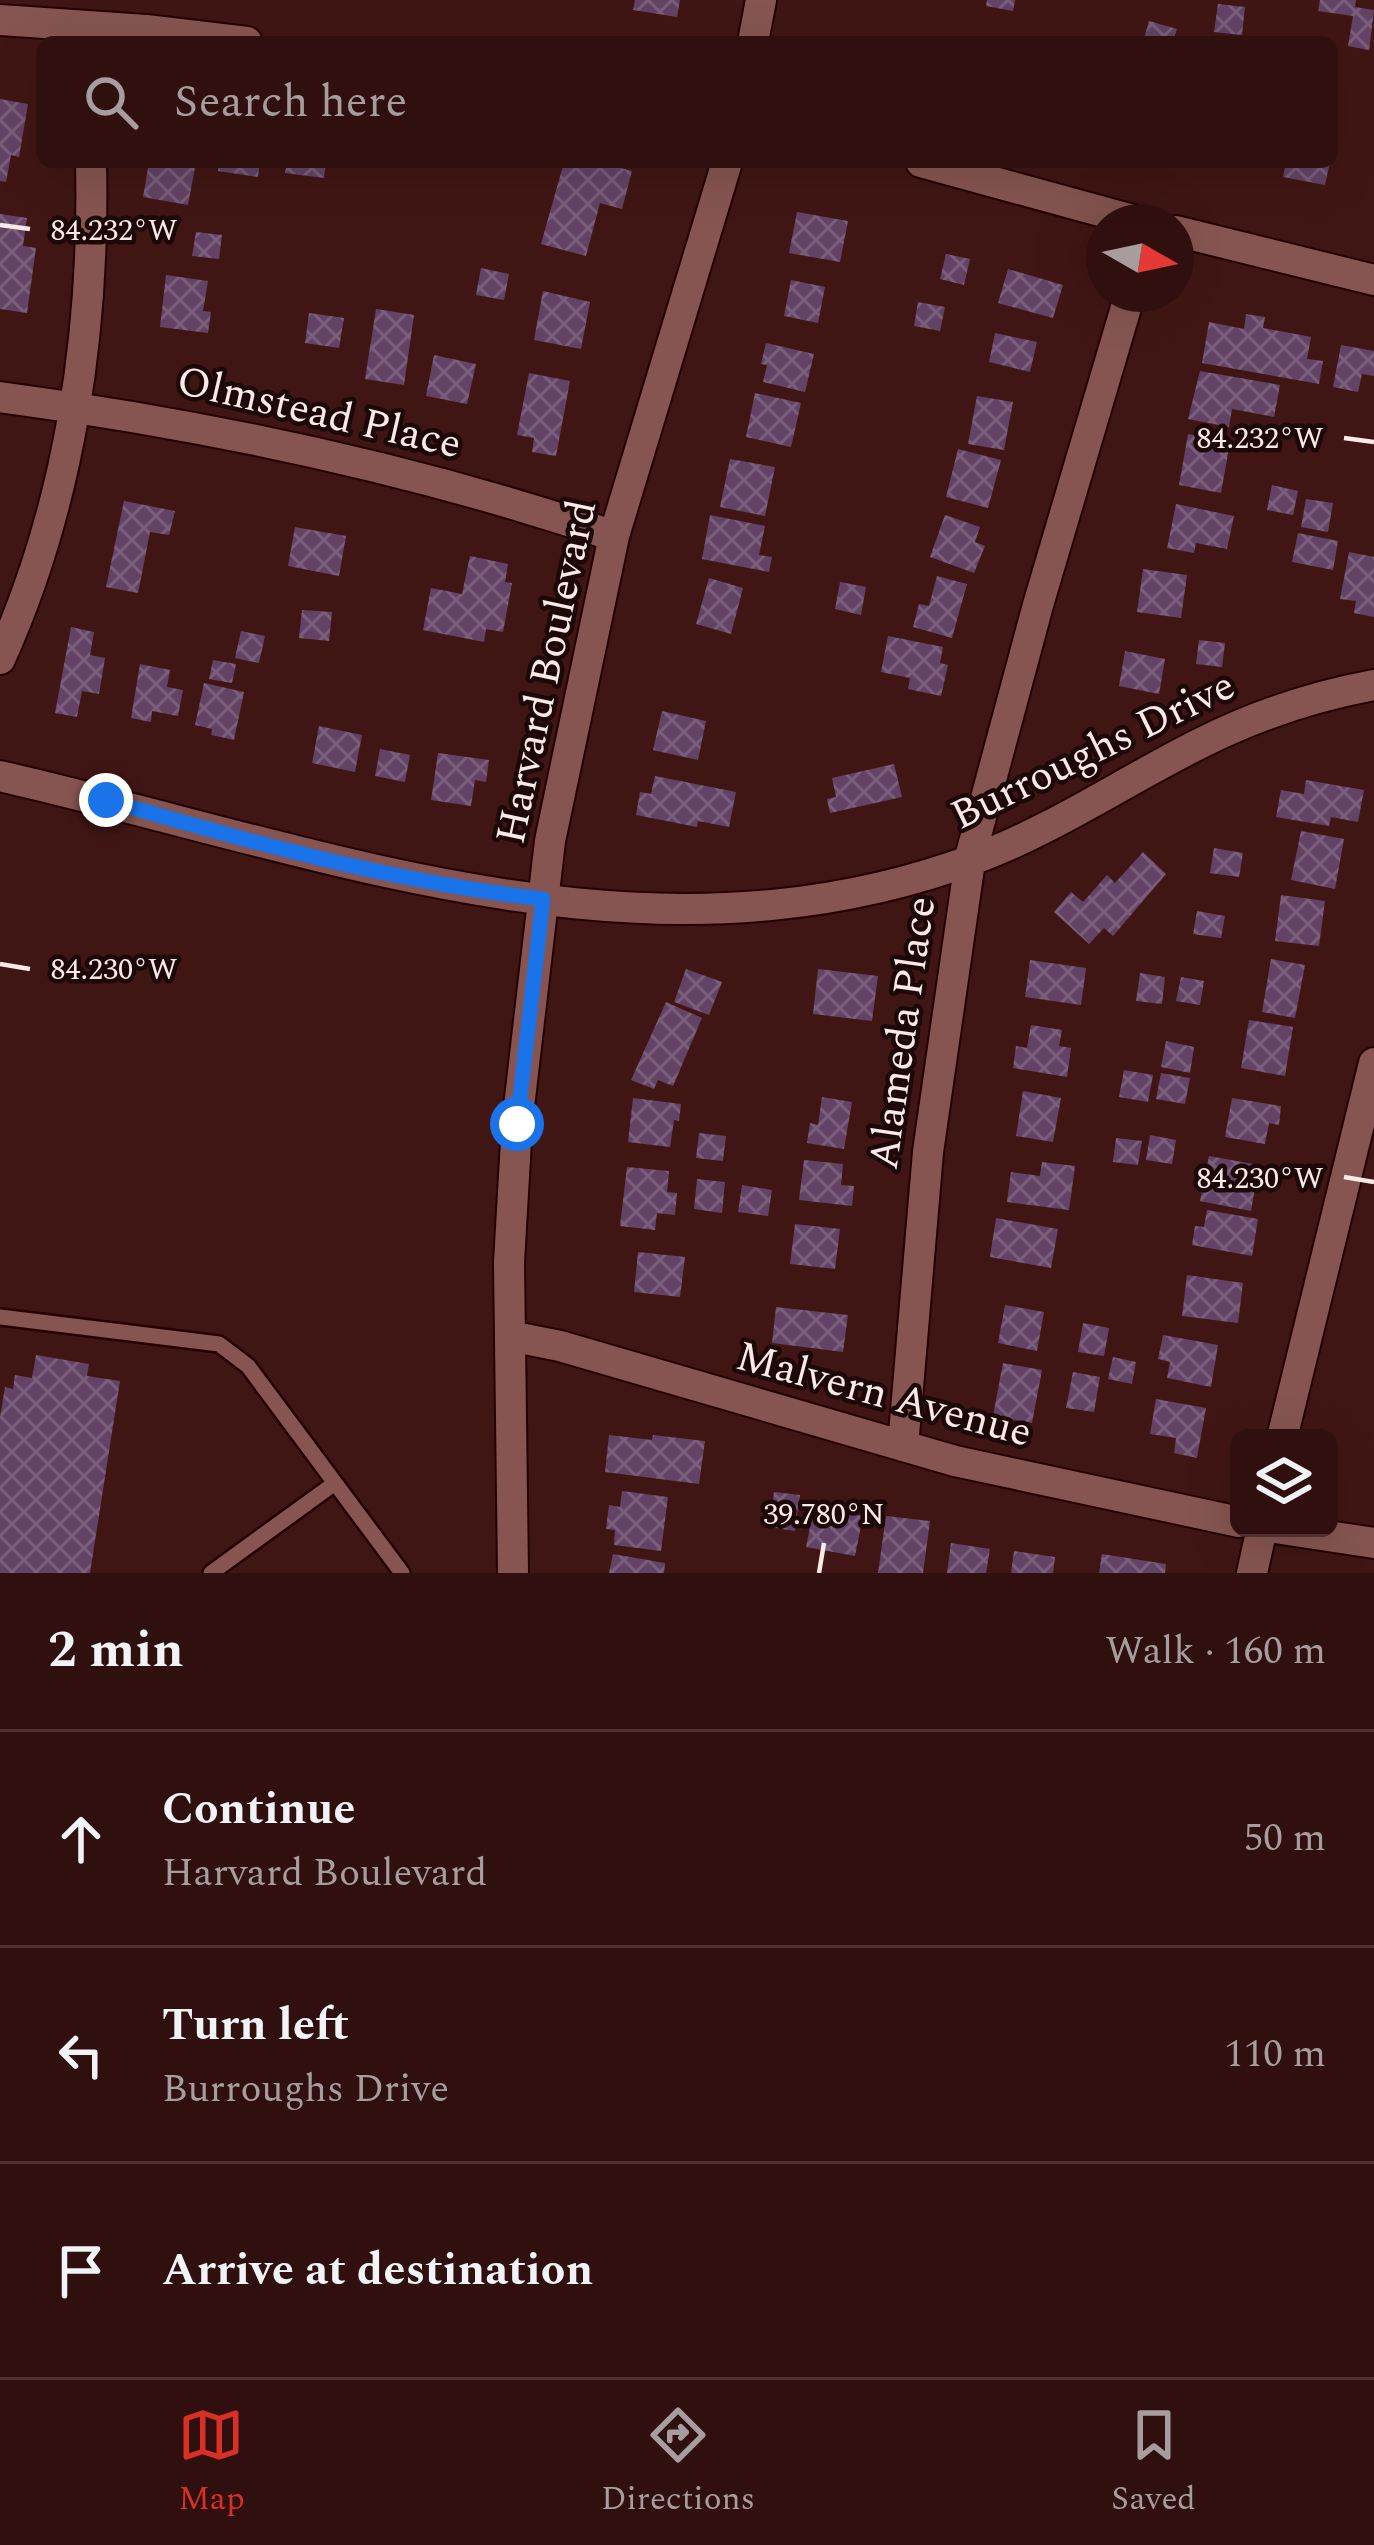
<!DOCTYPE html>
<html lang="en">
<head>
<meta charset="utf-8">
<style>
	:root { --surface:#30100f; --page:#3c1e1d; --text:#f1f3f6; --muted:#a89d9e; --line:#4b302f; --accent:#d93025 }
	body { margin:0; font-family:Spectral,serif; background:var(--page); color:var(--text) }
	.controls { position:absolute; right:36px; bottom:36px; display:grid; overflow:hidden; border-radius:18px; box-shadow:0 12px 48px #0002 }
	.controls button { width:108px; height:108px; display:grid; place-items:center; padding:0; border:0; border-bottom:3px solid var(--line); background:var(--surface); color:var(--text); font:60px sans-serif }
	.compass { position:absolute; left:1086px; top:204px; width:108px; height:108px; border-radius:50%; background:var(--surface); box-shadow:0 12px 48px #0002; rotate:99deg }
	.stop { position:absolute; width:36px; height:36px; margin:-27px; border:9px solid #1a73e8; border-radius:50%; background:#fff }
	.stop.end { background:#1a73e8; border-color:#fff; box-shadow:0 3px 12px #0008 }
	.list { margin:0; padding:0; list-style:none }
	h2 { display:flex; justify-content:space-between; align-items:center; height:156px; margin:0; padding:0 48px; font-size:51px }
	h2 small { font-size:39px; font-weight:400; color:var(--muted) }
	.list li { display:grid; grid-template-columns:78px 1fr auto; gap:36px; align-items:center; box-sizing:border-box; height:216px; padding:0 48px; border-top:3px solid var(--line) }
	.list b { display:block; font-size:45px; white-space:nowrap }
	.list p { margin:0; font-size:39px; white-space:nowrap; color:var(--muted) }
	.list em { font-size:39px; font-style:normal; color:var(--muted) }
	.icon { flex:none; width:66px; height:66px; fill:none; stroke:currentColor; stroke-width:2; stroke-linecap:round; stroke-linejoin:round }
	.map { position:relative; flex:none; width:1374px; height:1573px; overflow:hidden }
	.search { position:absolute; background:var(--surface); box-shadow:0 12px 48px #0002; left:36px; right:36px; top:36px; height:132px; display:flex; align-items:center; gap:30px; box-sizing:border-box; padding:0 42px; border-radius:18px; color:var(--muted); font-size:45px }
	.sheet { height:804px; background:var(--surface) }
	nav { display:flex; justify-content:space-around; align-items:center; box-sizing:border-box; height:168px; border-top:3px solid var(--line); background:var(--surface); font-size:33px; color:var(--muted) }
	nav a { display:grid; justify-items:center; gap:6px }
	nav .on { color:var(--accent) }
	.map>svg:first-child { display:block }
</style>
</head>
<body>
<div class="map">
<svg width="1374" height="1573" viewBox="0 0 1374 1573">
	<defs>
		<pattern id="building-cross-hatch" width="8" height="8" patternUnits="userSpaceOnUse" patternTransform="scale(3)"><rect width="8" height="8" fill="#634365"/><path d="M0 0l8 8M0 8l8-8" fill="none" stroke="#7a5e7b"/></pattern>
	</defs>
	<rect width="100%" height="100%" fill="#401614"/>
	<!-- building -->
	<path fill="url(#building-cross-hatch)" d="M635,0H680L677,17L633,10Z
		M987,0H1015L1013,11L986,6Z
		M1320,0H1356L1355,7L1374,10L1369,50L1348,46L1353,16L1318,11Z
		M1218,4L1245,7L1242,35L1214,32Z
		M1149,21L1177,29L1173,42H1143Z
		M0,99L28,104L19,157L11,155L6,182L0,181Z
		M149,162H196L188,205L143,197Z
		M219,162H260L258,177L218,171Z
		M287,162H326L324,178L285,173Z
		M564,162H598L632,171L622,209L600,203L586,256L541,244Z
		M1286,162H1330L1325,185L1283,177Z
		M797,212L848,221L840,262L789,253Z
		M0,214L27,218L23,246L36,248L27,313L0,309Z
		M196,232L222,235L219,259L192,256Z
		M946,254L970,259L964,285L940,279Z
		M481,268L509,274L504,300L476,295Z
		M1008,269L1063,285L1053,318L998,303Z
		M166,275L208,281L203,311L211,312L208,333L160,327Z
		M791,280L825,287L818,323L784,316Z
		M543,291L590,302L581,349L534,340Z
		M918,302L945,307L940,331L914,326Z
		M376,309L414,315L404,385L365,379Z
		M309,313L344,318L339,348L305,343Z
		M1246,314L1265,317L1263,328L1311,337L1307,359L1323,361L1319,384L1202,363L1209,322L1244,329Z
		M995,333L1037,342L1030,372L989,362Z
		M766,343L814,354L805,392L763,382L767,365L761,364Z
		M1341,345L1374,351V376L1362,374L1358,392L1333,387Z
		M434,355L476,364L467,404L426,396Z
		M1200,371L1280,385L1274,417L1232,409L1229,427L1188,419Z
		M529,373L570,381L556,456L532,452L534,438L517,435Z
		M755,393L801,403L791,447L746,437Z
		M977,396L1013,402L1004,450L968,444Z
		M1188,434L1230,442L1221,493L1179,485Z
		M958,449L1001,460L988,508L946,497Z
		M730,459L775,467L765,516L720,507Z
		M1272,485L1298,491L1293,515L1267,510Z
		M1306,499L1333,503L1328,532L1301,527Z
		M124,501L175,511L169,535L150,532L138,593L106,587Z
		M1176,504L1234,516L1227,549L1196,543L1194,553L1167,548Z
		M710,515L765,526L759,555L772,557L769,572L702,559Z
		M945,515L980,527L975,542L985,546L974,573L930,557Z
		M295,527L346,536L339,576L288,566Z
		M1298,533L1338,541L1333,570L1292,562Z
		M1349,552L1374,557V617L1354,613L1356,601L1340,599Z
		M470,556L508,564L505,582L512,583L503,632L486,629L484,642L423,630L431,588L462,594Z
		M1143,569L1187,575L1181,618L1137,612Z
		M937,576L967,584L952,638L913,627L919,604L929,606Z
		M709,578L743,588L731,634L696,624Z
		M840,582L866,587L861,615L835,609Z
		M302,610L332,612L329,641L299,638Z
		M71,627L94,632L90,655L105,658L99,694L82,691L77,717L55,713Z
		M241,631L265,636L259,663L235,658Z
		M888,636L943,647L940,663L948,665L941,696L908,689L910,678L881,672Z
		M1199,640L1225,643L1222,667L1196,664Z
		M1125,651L1165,659L1159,694L1119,686Z
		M213,660L236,664L232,683L209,679Z
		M140,664L170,670L167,687L183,690L178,716L152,711L151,722L131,718Z
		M204,683L244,692L234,740L211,735L212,729L195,725Z
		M662,711L706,721L698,760L653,750Z
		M319,726L362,735L355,772L312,763Z
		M380,749L410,755L405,782L375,776Z
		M438,753L489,760L486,782L475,780L471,806L431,800Z
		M894,764L902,797L830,813L827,799L836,797L832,778Z
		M655,776L736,792L729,827L698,821L697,827L636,815L640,792L651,794Z
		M1306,780L1364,790L1358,822L1331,817L1329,826L1276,817L1281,790L1304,794Z
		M1301,831L1344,839L1335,889L1291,880Z
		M1214,848L1243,853L1239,877L1210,873Z
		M1143,852L1166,874L1113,936L1104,928L1089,944L1054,912L1071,892L1083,902L1107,875L1115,883Z
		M1281,895L1325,901L1319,946L1275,941Z
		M1197,911L1225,916L1221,938L1193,934Z
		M1271,959L1305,965L1295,1018L1262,1012Z
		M1030,960L1086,968L1081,1005L1025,997Z
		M686,969L722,982L709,1015L674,1002Z
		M818,969L878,976L872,1021L813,1014Z
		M1140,973L1165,977L1162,1004L1136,1001Z
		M1181,977L1204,981L1200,1005L1176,1001Z
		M666,1002L702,1018L673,1086L658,1080L654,1089L631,1080Z
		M1249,1020L1293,1027L1285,1076L1241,1068Z
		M1031,1025L1062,1030L1059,1046L1071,1048L1067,1077L1013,1068L1016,1046L1027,1048Z
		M1166,1041L1194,1047L1190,1073L1161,1067Z
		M1124,1070L1153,1075L1148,1102L1119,1097Z
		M1161,1073L1190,1078L1185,1104L1156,1099Z
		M1023,1091L1061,1098L1053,1142L1016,1136Z
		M822,1097L852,1102L844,1149L807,1143L810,1123L818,1125Z
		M633,1098L681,1104L679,1121L674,1120L670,1147L628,1142Z
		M1232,1098L1281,1106L1279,1125L1269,1123L1265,1144L1225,1137Z
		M699,1133L726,1136L723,1161L696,1158Z
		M1150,1135L1176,1140L1172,1164L1146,1160Z
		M1116,1138L1142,1141L1138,1165L1113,1162Z
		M1209,1156L1259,1165L1251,1211L1200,1201Z
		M804,1160L843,1164L841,1185L854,1186L852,1206L799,1200Z
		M1042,1162L1075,1166L1069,1210L1007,1202L1011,1172L1040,1176Z
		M627,1167L669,1171L667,1192L677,1193L675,1215L657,1213L655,1230L620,1226Z
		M697,1179L725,1182L722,1213L694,1209Z
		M742,1185L772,1190L768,1216L738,1212Z
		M1207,1210L1258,1219L1252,1256L1192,1245L1195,1226L1204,1227Z
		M996,1218L1058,1229L1051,1268L990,1257Z
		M795,1224L840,1229L835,1269L790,1264Z
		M638,1252L685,1257L680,1297L634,1292Z
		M1187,1275L1243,1283L1238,1323L1182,1316Z
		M1005,1305L1044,1312L1037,1351L998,1343Z
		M776,1307L848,1315L843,1352L772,1343Z
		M1083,1323L1109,1328L1104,1356L1078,1352Z
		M1163,1335L1218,1345L1211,1387L1167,1378L1170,1362L1158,1359Z
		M36,1355L89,1364L87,1376L120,1381L90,1573H0V1417L5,1387L13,1389L15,1375L32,1378Z
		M1113,1357L1136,1362L1132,1384L1108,1379Z
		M1003,1363L1042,1370L1032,1423L993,1416Z
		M1073,1372L1100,1377L1094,1412L1066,1408Z
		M1156,1399L1206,1408L1197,1458L1174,1453L1176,1438L1150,1434Z
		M609,1435L652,1440L653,1435L705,1441L699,1484L605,1472Z
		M622,1491L668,1497L661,1551L614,1545L615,1530L606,1529L609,1505L620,1507Z
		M774,1492L800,1495L795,1531L769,1527Z
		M814,1507L863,1516L855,1556L806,1547Z
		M886,1516L930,1521L923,1573H878Z
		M951,1543L990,1549L986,1573H947Z
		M1014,1551L1055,1557L1053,1573H1011Z
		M613,1554L665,1563L664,1573H609Z
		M1102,1554L1166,1564L1165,1573H1099Z"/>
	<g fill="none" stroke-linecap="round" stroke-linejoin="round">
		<defs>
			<path id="service" d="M0,1317L219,1344L248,1366L402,1573
				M211,1573L335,1483"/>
			<path id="minor" d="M0,20L146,30L247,42
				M753,42L761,0
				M921,162L1140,222
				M1176,231L1374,280
				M0,397C210,425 413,468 614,536
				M0,659C70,504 95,331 91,162
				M0,776C323,850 646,982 977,858C1057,828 1126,780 1203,742C1257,715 1315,696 1374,685
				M510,1336L560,1346L955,1461L1239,1522
				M1282,1438L1374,1063
				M903,1446L928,1152L971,854L1038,605L1130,294
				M1275,1528L1374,1543
				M513,1573L509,1262L517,1124L550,841L614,536L727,162
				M1252,1573L1262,1528"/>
		</defs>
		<!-- service casing -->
		<use href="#service" stroke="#250002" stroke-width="20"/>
		<!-- minor casing -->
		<use href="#minor" stroke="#250002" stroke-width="34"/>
		<!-- service -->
		<use href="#service" stroke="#865551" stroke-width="15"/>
		<!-- minor -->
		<use href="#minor" stroke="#865551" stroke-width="30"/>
	</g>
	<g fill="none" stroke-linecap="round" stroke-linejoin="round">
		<!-- route -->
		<path stroke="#1a73e8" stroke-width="15" d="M106,800C249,842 394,882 543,899L517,1124"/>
	</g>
	<!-- ticks -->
	<path fill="none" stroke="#fbe9e7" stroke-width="4.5" d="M0,225L30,229M1344,438L1374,442M0,964L30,969M1344,1177L1374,1182M819,1573L824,1543"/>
	<g text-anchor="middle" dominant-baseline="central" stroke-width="9" stroke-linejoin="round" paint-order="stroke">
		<!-- street labels -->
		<g font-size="42" fill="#fbe9e7" stroke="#1b0807">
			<text transform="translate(319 413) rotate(13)">Olmstead Place</text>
			<text transform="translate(547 672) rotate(-78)">Harvard Boulevard</text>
			<text transform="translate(1093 751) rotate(-26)">Burroughs Drive</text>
			<text transform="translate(903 1033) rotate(-82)">Alameda Place</text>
			<text transform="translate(884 1395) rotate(15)">Malvern Avenue</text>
		</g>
	</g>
	<g font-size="30" text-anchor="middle" fill="#fbe9e7" stroke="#1b0807" stroke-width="9" stroke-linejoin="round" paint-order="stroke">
		<text x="114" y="240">84.232°W</text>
		<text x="1260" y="448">84.232°W</text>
		<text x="114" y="979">84.230°W</text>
		<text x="1260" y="1188">84.230°W</text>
		<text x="824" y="1524">39.780°N</text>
	</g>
</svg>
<div class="controls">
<button><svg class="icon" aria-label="layers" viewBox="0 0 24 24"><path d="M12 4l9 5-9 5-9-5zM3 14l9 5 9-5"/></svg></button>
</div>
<svg class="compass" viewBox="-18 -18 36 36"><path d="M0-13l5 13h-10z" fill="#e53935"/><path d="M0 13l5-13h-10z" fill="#a89d9e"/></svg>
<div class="stop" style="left:517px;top:1124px"></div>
<div class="stop end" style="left:106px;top:800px"></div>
<div class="search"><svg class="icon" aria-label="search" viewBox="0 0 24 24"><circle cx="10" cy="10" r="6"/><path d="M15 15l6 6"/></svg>Search here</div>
</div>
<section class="sheet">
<h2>2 min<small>Walk · 160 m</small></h2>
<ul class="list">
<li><svg class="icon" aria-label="ahead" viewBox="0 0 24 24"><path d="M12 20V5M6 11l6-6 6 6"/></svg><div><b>Continue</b><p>Harvard Boulevard</p></div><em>50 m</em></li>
<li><svg class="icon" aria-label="left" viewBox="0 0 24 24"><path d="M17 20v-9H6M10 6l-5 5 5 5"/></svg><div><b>Turn left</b><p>Burroughs Drive</p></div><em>110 m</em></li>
<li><svg class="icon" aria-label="arrive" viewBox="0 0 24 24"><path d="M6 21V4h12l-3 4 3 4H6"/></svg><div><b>Arrive at destination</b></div></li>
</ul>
</section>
<nav>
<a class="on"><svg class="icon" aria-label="map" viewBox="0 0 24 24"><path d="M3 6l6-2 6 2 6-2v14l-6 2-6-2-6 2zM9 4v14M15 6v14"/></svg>Map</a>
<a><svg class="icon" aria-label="directions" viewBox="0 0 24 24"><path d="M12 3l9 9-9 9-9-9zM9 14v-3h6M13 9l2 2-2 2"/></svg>Directions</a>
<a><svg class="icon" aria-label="saved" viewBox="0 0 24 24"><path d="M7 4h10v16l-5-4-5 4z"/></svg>Saved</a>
</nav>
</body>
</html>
